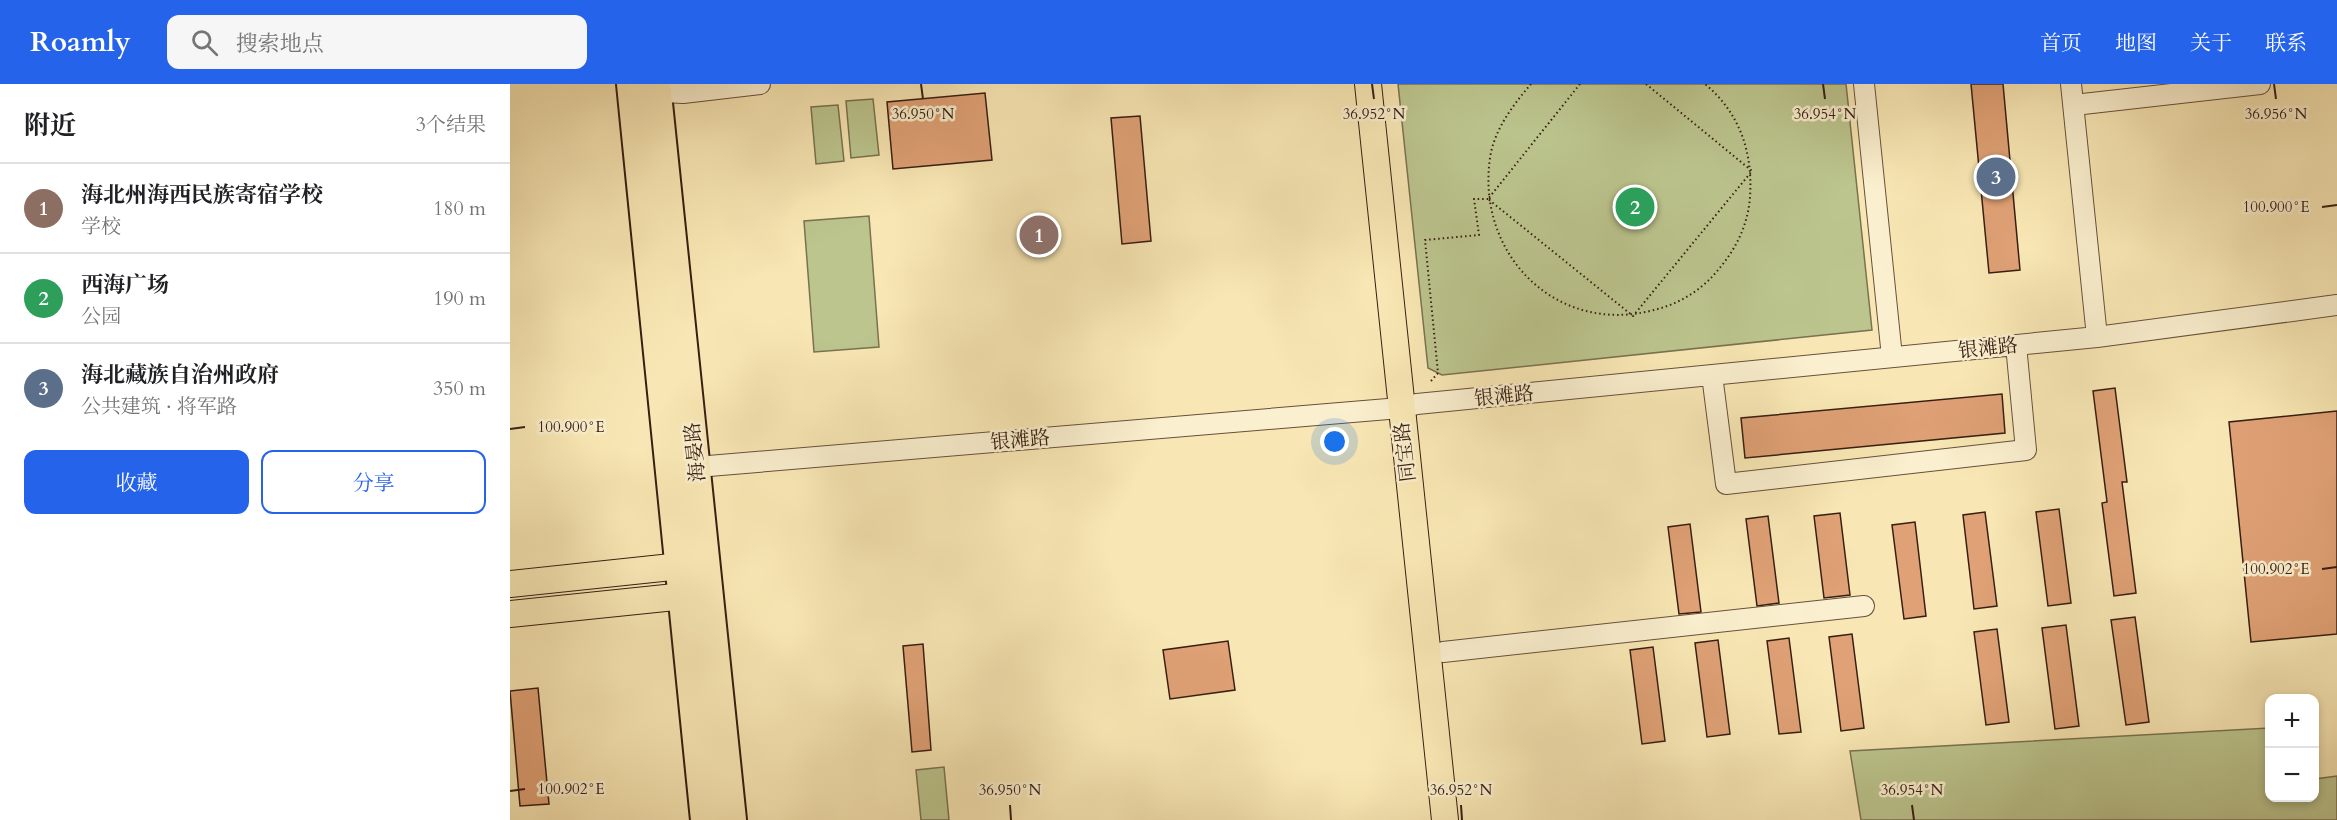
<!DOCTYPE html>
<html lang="zh">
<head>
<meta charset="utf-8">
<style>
	:root { --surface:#fff; --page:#f6f6f6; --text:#202124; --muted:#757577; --line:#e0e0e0; --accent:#2563eb }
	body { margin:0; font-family:Cardo,"Noto Serif SC",serif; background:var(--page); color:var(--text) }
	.controls { position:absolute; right:18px; bottom:18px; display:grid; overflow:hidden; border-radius:12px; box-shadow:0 3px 9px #0003 }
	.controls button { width:54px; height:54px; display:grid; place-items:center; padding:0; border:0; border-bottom:2px solid var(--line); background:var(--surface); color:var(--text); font:30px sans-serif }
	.you { position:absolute; left:825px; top:358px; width:21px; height:21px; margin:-15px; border:4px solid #fff; border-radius:50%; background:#1a73e8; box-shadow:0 0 0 9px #1a73e833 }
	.badge { display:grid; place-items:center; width:39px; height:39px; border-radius:50%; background:var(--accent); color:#fff; font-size:20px; font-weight:700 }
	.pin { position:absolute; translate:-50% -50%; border:3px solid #fff; box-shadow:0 2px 6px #0006 }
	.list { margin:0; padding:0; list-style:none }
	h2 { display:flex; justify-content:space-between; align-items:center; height:78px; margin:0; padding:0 24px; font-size:26px }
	h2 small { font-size:20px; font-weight:400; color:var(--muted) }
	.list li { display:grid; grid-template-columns:39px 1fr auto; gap:18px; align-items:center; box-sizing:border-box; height:90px; padding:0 24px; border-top:2px solid var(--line) }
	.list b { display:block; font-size:22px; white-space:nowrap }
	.list p { margin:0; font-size:20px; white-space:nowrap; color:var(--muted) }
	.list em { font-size:20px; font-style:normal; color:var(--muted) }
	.actions { display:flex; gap:12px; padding:18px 24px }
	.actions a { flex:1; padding:14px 0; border:2px solid var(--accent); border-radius:12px; text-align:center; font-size:21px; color:var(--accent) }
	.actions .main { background:var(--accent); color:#fff }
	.icon { flex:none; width:33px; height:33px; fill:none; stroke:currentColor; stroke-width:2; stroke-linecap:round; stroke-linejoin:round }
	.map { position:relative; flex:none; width:1827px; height:736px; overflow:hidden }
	header { display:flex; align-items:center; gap:36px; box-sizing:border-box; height:84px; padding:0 30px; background:var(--accent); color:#fff }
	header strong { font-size:28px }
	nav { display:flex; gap:33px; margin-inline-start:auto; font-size:21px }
	.search { width:420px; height:54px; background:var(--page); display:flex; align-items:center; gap:15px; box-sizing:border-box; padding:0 21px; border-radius:12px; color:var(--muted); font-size:22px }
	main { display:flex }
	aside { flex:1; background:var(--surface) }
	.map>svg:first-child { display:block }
</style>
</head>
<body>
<header>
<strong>Roamly</strong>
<div class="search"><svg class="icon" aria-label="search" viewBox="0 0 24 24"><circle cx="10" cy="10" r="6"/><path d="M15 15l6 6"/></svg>搜索地点</div>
<nav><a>首页</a><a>地图</a><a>关于</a><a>联系</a></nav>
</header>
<main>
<aside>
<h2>附近<small>3个结果</small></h2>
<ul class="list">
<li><span class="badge" style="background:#8d6e63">1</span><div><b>海北州海西民族寄宿学校</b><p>学校</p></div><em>180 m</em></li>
<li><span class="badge" style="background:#2e9e5b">2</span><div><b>西海广场</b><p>公园</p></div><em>190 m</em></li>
<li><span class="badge" style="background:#5c6f8a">3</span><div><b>海北藏族自治州政府</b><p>公共建筑 · 将军路</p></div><em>350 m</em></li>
</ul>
<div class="actions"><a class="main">收藏</a><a>分享</a></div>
</aside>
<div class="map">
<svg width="1827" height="736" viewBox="0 0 1827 736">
	<rect width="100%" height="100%" fill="#f8e7b4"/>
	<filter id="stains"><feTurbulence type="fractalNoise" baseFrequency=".00333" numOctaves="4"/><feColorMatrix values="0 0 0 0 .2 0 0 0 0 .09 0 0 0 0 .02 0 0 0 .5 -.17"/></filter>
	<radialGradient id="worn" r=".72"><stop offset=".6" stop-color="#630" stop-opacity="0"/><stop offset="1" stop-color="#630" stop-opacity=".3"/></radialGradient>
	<!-- green -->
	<path fill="#bcc58e" stroke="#7a7250" stroke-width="1.5" d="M888,0H1336L1362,246L932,291L918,284Z
		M363,15L369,71L341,74L336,17Z
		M328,21L334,77L306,80L301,23Z
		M359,132L369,263L304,268L294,137Z
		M1759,644L1760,714H1804L1805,695L1827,692V736H1351L1340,667Z
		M434,683L439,736H411L406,686Z"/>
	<!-- building -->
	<path fill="#dfa175" stroke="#371e13" stroke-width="1.5" d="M1461,0H1493L1510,186L1479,189Z
		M475,9L482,76L383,85L377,18Z
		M630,32L641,157L612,160L601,34Z
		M1605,304L1617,398H1612L1626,509L1604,512L1592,419L1597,418L1583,307Z
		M1492,310L1495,349L1235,374L1231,334Z
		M1827,327V550L1741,558L1719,338Z
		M1549,425L1561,519L1538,522L1526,428Z
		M1475,428L1487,522L1464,525L1453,431Z
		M1330,429L1340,511L1314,514L1304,432Z
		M1258,432L1269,519L1247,522L1236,435Z
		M1405,438L1416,532L1394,535L1382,441Z
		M1180,440L1191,528L1169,530L1158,443Z
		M1625,533L1639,638L1616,641L1601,536Z
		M1556,541L1569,642L1545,645L1532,544Z
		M1487,545L1499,638L1476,641L1464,548Z
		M1342,550L1354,644L1331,647L1319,553Z
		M1279,554L1291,648L1269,650L1257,557Z
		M1208,556L1220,650L1197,653L1185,559Z
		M718,557L725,606L660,615L653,566Z
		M413,560L421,666L402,668L393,562Z
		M1143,563L1155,657L1132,660L1120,566Z
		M28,604L39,720L10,722L0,607Z"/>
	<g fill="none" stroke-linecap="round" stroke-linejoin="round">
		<defs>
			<path id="minor" d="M1354,0L1382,273
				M1561,0L1587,253
				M136,7L173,9L250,0
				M1564,21L1750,0
				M1202,291L1216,400L1516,366L1506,261
				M175,384L890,324L907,320L1587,253L1827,221
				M933,568L1354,522"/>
			<path id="major" d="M858,0L935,736
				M0,500L190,480
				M0,530L194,510"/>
			<path id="highway" d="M121,0L195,736
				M146,0L222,736"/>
		</defs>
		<!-- minor casing -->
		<use href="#minor" stroke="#67503b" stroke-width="22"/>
		<!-- major casing -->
		<use href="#major" stroke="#371e13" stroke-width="28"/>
		<!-- highway casing -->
		<use href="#highway" stroke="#371e13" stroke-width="32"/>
		<!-- path -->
		<path stroke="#371e13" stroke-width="2" stroke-dasharray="1.5 3" stroke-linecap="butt" d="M1021,0C1003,21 984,46 980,74C966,171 1047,252 1144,226C1169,220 1192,206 1208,186C1226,165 1238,141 1240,113C1243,69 1230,29 1195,0
			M1070,0L978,115L1123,232L1242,87
			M1136,0L1242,87
			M921,297L928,289L915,156L969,151L964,115H978"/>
		<!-- minor -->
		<use href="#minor" stroke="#faefce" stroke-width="20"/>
		<!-- major -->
		<use href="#major" stroke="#f8e7b4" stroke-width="26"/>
		<!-- highway -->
		<use href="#highway" stroke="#f8e7b4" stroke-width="28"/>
	</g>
	<!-- ticks -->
	<path fill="none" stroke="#371e13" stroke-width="2" d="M411,0L413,15M862,0L864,15M1313,0L1315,15M1764,0L1766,15M1812,123L1827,121M0,345L15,343M1812,485L1827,483M0,707L15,705M500,721L501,736M951,721L952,736M1402,721L1404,736"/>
	<g text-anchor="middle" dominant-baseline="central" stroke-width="5" stroke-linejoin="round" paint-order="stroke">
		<!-- street labels -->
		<g font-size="20" fill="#371e13" stroke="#faefce">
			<text transform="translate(1478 264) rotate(-6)">银滩路</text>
			<text transform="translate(994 312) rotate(-6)">银滩路</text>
			<text transform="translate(510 356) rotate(-5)">银滩路</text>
			<text transform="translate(185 368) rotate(-96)">海晏路</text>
			<text transform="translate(895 368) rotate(-97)">同宝路</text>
		</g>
	</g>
	<g font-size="15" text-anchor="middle" fill="#371e13" stroke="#faefce" stroke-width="5" stroke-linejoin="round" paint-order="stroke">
		<text x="413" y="35">36.950°N</text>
		<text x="864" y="35">36.952°N</text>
		<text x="1315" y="35">36.954°N</text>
		<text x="1766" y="35">36.956°N</text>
		<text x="1766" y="128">100.900°E</text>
		<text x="61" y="348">100.900°E</text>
		<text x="1766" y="490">100.902°E</text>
		<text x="61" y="710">100.902°E</text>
		<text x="500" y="711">36.950°N</text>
		<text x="951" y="711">36.952°N</text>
		<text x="1402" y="711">36.954°N</text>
	</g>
	<rect width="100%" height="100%" filter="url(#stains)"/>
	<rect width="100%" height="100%" fill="url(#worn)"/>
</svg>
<div class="controls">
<button>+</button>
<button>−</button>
</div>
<div class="you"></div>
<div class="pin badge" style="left:529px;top:151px;background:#8d6e63">1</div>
<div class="pin badge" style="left:1125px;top:123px;background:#2e9e5b">2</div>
<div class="pin badge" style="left:1486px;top:93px;background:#5c6f8a">3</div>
</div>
</main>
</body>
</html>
